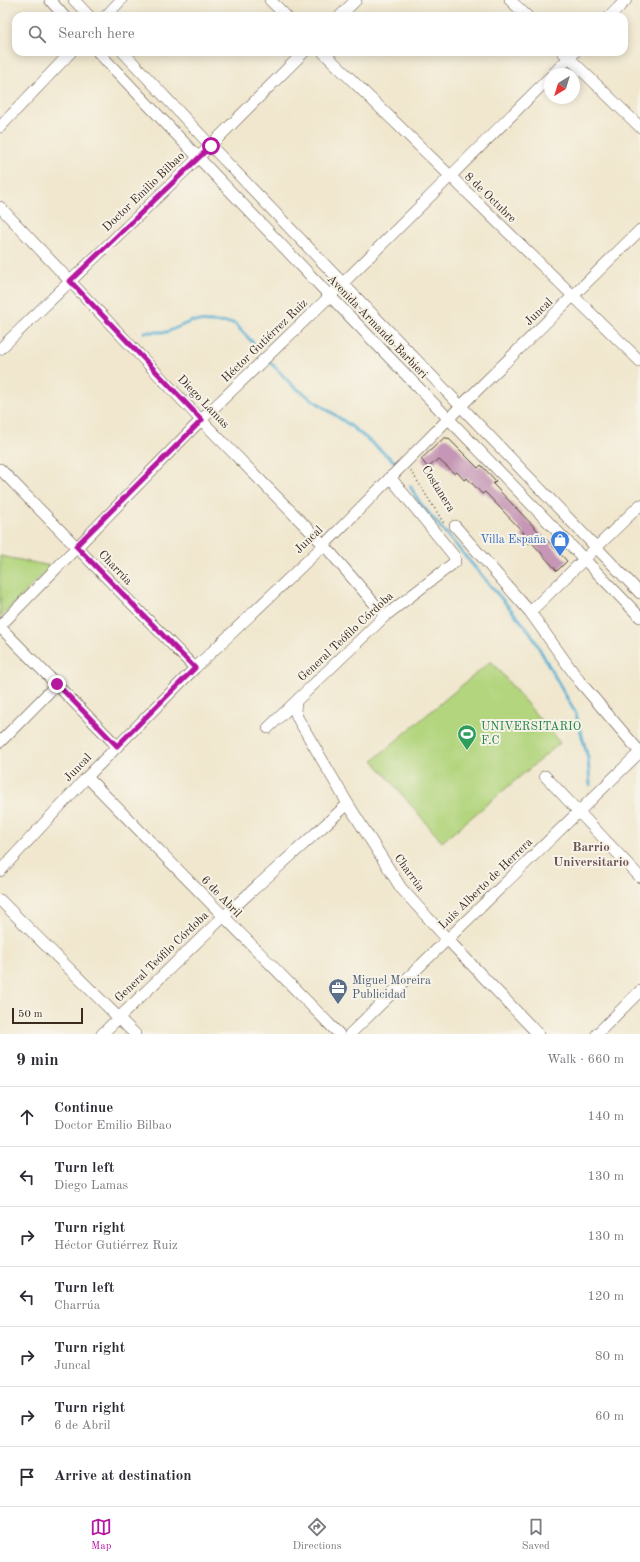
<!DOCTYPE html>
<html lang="en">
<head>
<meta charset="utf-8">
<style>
	:root { --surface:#fff; --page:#f2f2f3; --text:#2b2b33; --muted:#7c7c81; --line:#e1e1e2; --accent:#b5179e }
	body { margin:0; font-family:"Old Standard TT",serif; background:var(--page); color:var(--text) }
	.compass { position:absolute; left:544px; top:68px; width:36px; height:36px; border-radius:50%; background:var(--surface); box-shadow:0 2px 10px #0003; rotate:218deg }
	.scale { position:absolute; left:12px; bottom:10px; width:71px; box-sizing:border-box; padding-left:4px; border:2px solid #3b2a1e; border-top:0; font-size:11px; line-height:14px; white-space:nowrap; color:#3b2a1e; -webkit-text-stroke:3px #f7f3e8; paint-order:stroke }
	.stop { position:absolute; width:12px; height:12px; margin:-9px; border:3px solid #b5179e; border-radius:50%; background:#fff }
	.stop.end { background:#b5179e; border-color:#fff; box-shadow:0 1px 4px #0008 }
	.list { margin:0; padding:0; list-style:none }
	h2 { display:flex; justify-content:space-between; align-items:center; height:52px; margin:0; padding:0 16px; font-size:17px }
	h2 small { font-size:13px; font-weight:400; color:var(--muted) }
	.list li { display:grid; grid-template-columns:26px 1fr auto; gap:12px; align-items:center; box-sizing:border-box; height:60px; padding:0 16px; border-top:1px solid var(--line) }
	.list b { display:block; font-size:15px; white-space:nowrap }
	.list p { margin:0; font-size:13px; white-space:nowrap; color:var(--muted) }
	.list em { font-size:13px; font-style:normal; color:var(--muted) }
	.icon { flex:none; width:22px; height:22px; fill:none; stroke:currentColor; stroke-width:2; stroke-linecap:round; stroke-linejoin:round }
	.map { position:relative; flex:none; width:640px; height:1034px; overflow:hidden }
	.search { position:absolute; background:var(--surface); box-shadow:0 2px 10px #0003; left:12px; right:12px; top:12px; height:44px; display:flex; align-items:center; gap:10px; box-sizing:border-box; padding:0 14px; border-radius:12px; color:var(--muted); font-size:15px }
	.sheet { height:472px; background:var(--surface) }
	nav { display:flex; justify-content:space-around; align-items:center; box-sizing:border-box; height:56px; border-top:1px solid var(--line); background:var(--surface); font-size:11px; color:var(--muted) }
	nav a { display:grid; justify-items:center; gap:2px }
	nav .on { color:var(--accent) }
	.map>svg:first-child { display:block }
</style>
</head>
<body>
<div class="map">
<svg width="640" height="1034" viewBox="0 0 640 1034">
	<rect width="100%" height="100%" fill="#f7f3e8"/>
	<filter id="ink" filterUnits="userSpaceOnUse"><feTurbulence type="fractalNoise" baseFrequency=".025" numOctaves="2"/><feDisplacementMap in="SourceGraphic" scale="8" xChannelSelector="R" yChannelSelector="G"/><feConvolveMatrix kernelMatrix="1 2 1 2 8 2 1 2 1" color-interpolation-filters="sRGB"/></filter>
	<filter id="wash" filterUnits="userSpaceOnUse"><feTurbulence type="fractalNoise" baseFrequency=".012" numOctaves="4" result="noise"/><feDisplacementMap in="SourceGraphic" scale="16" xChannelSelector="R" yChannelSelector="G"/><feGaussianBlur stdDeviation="0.9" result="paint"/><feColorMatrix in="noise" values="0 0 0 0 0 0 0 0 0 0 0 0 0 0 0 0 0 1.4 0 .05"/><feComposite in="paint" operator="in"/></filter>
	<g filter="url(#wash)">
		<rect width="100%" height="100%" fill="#f0e7ce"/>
		<!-- green -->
		<path fill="#b3d57e" stroke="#77804e" d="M0,556L51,566L0,618Z
			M491,661L560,743L442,842L373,760Z"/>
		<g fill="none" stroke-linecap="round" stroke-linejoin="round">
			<!-- stream -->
			<path stroke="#56aed3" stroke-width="3" d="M144,332H167L192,321L234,323L257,347
				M269,361L293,386L351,426L395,462
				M410,486L420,503L530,632L576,714L588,758L590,785"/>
		</g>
		<g id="blocks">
			<!-- building -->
			<path fill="#c596b5" d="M444,438H448L478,468L481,465L496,481L493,484L567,561L557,571L534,545L531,542L529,544L521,536L524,533L485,492L482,494L467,478L464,480L457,472L455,474L438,459L428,468L421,459Z"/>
		</g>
	</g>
	<g filter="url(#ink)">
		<use href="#blocks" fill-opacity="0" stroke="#564638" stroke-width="1"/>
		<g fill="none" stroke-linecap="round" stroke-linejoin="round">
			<defs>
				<path id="minor" d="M50,0L64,16
					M74,0L89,16
					M270,0L286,16
					M510,0L527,16
					M106,16L121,0
					M340,16L356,0
					M610,16L626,0
					M98,52L330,296L640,617
					M123,52L211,146L640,593
					M323,52L640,361
					M563,52L640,127
					M553,74L575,52
					M0,127L71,52
					M0,207L201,420L324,545L385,616
					M0,349L198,158L304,52
					M0,469L195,668
					M455,526L530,612L580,682L640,752
					M530,612L640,505
					M0,626L201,420L330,296L550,77
					M0,627L117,746
					M296,702L295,710L297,717L348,804L401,888L448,940L538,1034
					M268,728L385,616L455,562L454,556L390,477
					M0,742L57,684
					M545,776L640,877
					M87,777L339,1034
					M0,871L87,777L195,668L324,545L461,406L640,230
					M0,900L135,1034
					M102,1034L223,917L348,804
					M350,1034L640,752
					M597,1034L640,991"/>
			</defs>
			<!-- minor casing -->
			<use href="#minor" stroke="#564638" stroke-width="12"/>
			<!-- path -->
			<path stroke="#564638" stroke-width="1.5" stroke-dasharray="1 3" stroke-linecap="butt" d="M411,471L445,525"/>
			<!-- minor -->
			<use href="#minor" stroke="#fff" stroke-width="11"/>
		</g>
	</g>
	<g fill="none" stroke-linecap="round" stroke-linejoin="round" filter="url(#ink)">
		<!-- route -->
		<path stroke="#b5179e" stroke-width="5" d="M57,684L117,746L195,668L76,546L202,420L70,281L211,146"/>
	</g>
	<!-- icons -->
	<defs>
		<symbol id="shop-pin" viewBox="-11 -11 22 30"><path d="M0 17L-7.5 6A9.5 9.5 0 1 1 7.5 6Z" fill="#3f7fe0" stroke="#f7f3e8"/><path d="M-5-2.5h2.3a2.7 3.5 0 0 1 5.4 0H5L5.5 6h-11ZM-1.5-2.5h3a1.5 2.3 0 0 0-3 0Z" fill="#fff"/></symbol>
		<symbol id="stadium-pin" viewBox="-11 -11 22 30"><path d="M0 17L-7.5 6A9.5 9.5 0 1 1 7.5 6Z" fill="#2e9e5b" stroke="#f7f3e8"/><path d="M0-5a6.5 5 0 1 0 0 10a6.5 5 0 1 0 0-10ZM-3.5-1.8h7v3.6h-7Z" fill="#fff"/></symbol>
		<symbol id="office-pin" viewBox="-11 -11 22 30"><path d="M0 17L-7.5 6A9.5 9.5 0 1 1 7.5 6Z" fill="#5c6f8a" stroke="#f7f3e8"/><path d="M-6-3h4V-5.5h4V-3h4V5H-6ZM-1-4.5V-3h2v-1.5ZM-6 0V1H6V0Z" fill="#fff"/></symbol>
	</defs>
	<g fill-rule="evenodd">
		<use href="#shop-pin" x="549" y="529" width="22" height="30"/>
		<use href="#stadium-pin" x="456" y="723" width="22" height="30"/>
		<use href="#office-pin" x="327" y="977" width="22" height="30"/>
	</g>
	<g text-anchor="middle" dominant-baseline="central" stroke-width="4" stroke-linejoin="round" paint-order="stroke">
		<!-- street labels -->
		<g font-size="12" fill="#3b2a1e" stroke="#f7f3e8">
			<text transform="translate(144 192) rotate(-44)">Doctor Emilio Bilbao</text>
			<text transform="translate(490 198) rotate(44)">8 de Octubre</text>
			<text transform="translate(539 312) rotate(-44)">Juncal</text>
			<text transform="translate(377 327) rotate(46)">Avenida Armando Barbieri</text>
			<text transform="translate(265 341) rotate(-44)">Héctor Gutiérrez Ruiz</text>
			<text transform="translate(203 402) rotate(46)">Diego Lamas</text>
			<text transform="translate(438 489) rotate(58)">Costanera</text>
			<text transform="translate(309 540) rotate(-44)">Juncal</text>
			<text transform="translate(115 568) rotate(46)">Charrúa</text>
			<text transform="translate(346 637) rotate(-43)">General Teófilo Córdoba</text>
			<text transform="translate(78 768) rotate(-46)">Juncal</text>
			<text transform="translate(409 873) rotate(54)">Charrúa</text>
			<text transform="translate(486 884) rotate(-44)">Luis Alberto de Herrera</text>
			<text transform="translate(221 897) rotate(46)">6 de Abril</text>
			<text transform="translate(162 957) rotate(-44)">General Teófilo Córdoba</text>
		</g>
		<!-- shop labels -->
		<g font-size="12" fill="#366cbe" stroke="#f7f3e8" text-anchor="end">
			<text x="546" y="540">Villa España</text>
		</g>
		<!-- leisure labels -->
		<g font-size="12" fill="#27864d" stroke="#f7f3e8" text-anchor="start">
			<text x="481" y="727">UNIVERSITARIO<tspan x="481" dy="14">F.C</tspan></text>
		</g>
		<!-- service labels -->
		<g font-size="12" fill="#4e5e75" stroke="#f7f3e8" text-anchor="start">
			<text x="352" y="981">Miguel Moreira<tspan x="352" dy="14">Publicidad</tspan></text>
		</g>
		<!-- neighbourhood labels -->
		<g font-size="13" font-weight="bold" fill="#6b5053" stroke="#f7f3e8">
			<text x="591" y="847">Barrio<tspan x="591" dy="15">Universitario</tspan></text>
		</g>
	</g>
</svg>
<svg class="compass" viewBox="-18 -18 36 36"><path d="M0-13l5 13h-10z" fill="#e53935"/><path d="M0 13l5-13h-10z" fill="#7c7c81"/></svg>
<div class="scale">50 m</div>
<div class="stop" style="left:211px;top:146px"></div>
<div class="stop end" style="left:57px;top:684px"></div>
<div class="search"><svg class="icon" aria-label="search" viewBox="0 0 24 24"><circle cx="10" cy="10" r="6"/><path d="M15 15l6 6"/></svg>Search here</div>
</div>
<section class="sheet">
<h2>9 min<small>Walk · 660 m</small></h2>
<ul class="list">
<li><svg class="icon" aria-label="ahead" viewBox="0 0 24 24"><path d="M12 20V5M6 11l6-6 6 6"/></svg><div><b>Continue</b><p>Doctor Emilio Bilbao</p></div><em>140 m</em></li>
<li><svg class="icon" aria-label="left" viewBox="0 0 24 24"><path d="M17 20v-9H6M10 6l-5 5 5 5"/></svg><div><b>Turn left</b><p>Diego Lamas</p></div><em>130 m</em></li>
<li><svg class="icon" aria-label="right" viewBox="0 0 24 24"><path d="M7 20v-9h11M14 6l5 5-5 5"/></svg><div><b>Turn right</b><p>Héctor Gutiérrez Ruiz</p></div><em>130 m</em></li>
<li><svg class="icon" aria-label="left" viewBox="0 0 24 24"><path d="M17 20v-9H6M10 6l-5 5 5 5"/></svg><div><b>Turn left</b><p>Charrúa</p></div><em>120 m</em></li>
<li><svg class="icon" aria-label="right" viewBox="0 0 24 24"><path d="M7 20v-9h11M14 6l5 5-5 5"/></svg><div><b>Turn right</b><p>Juncal</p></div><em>80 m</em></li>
<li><svg class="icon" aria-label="right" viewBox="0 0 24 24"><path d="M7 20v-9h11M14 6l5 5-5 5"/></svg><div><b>Turn right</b><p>6 de Abril</p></div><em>60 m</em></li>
<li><svg class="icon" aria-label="arrive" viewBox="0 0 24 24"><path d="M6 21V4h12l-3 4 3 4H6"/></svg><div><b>Arrive at destination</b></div></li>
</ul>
</section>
<nav>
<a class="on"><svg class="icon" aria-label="map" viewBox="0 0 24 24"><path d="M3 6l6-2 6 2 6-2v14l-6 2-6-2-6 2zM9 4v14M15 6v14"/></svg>Map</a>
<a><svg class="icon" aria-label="directions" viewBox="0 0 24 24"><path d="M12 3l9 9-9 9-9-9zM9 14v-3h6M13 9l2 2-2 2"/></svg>Directions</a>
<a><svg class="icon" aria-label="saved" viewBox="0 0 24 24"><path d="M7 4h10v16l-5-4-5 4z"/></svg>Saved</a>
</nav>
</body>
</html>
